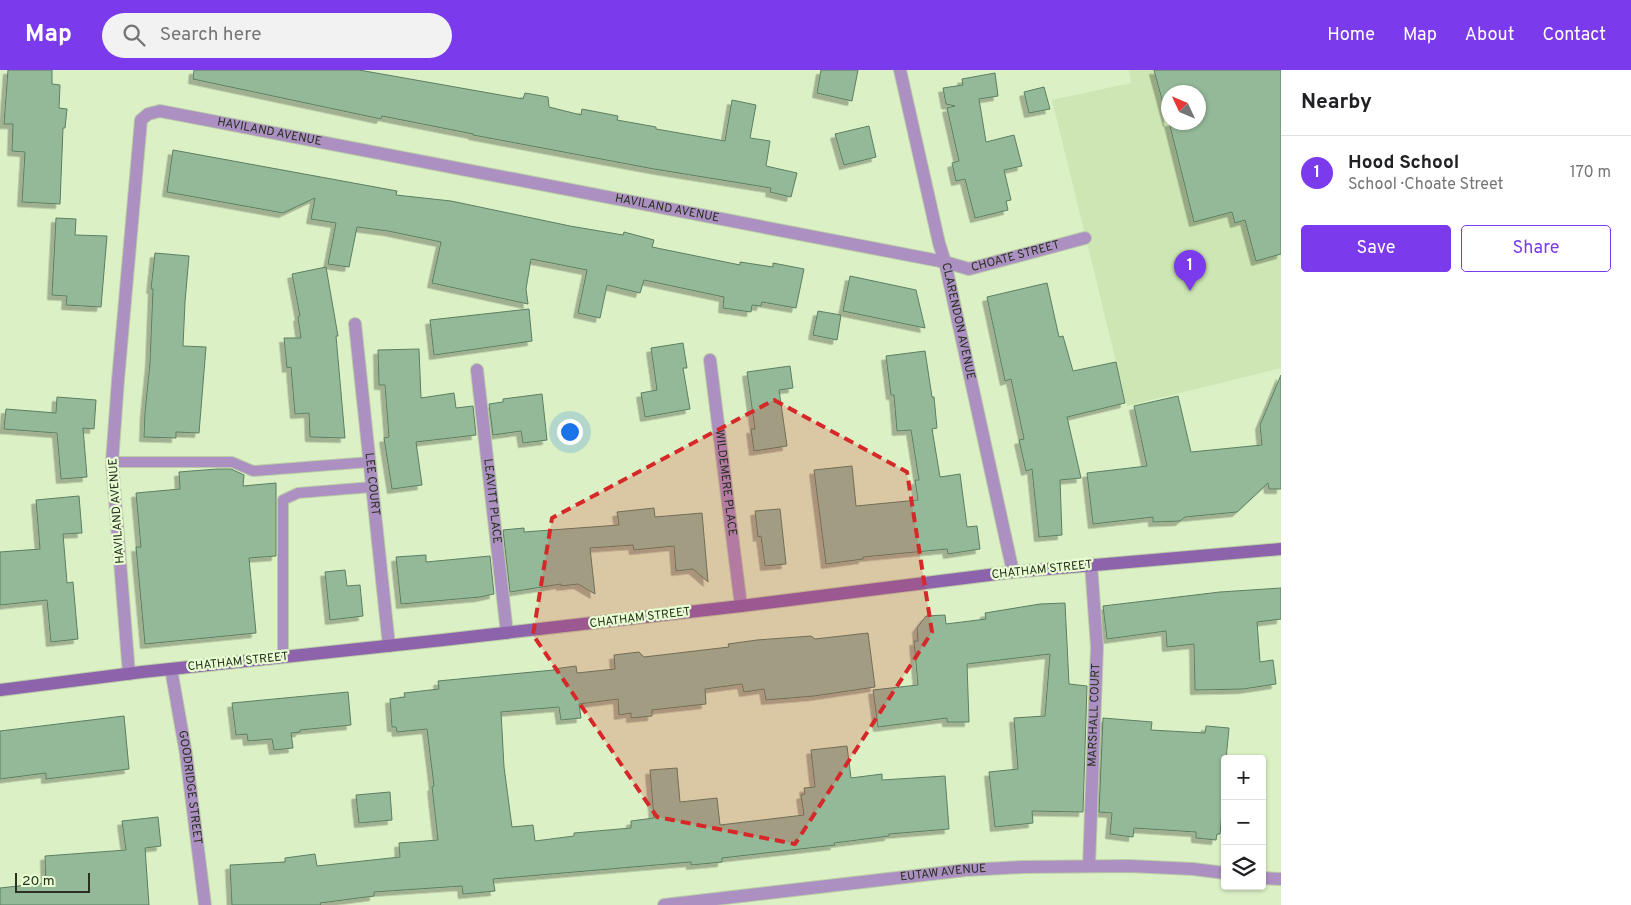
<!DOCTYPE html>
<html lang="en">
<head>
<meta charset="utf-8">
<style>
	:root { --surface:#fff; --page:#f2f2f2; --text:#202124; --muted:#757577; --line:#e0e0e0; --accent:#7c3aed }
	body { margin:0; font-family:Overpass,sans-serif; background:var(--page); color:var(--text) }
	.controls { position:absolute; right:15px; bottom:15px; display:grid; overflow:hidden; border-radius:5px; box-shadow:0 1px 4px #0004 }
	.controls button { width:45px; height:45px; display:grid; place-items:center; padding:0; border:0; border-bottom:1px solid var(--line); background:var(--surface); color:var(--text); font:25px sans-serif }
	.compass { position:absolute; left:1161px; top:15px; width:45px; height:45px; border-radius:50%; background:var(--surface); box-shadow:0 1px 4px #0004; rotate:314deg }
	.scale { position:absolute; left:15px; bottom:12px; width:75px; box-sizing:border-box; padding-left:5px; border:2px solid #283020; border-top:0; font-size:14px; line-height:18px; white-space:nowrap; color:#283020; -webkit-text-stroke:4px #e8fed2; paint-order:stroke }
	.you { position:absolute; left:569px; top:361px; width:18px; height:18px; margin:-12px; border:4px solid #fff; border-radius:50%; background:#1a73e8; box-shadow:0 0 0 8px #1a73e833 }
	.badge { display:grid; place-items:center; width:32px; height:32px; border-radius:50%; background:var(--accent); color:#fff; font-size:16px; font-weight:700 }
	.pin { position:absolute; translate:-50% -41px; filter:drop-shadow(0 1px 2px #0008) }
	.pin::after { content:''; position:absolute; top:26px; width:18px; height:15px; background:inherit; clip-path:polygon(0 0,100% 0,50% 100%) }
	.list { margin:0; padding:0; list-style:none }
	h2 { display:flex; justify-content:space-between; align-items:center; height:65px; margin:0; padding:0 20px; font-size:21px }
	h2 small { font-size:16px; font-weight:400; color:var(--muted) }
	.list li { display:grid; grid-template-columns:32px 1fr auto; gap:15px; align-items:center; box-sizing:border-box; height:75px; padding:0 20px; border-top:1px solid var(--line) }
	.list b { display:block; font-size:19px; white-space:nowrap }
	.list p { margin:0; font-size:16px; white-space:nowrap; color:var(--muted) }
	.list em { font-size:16px; font-style:normal; color:var(--muted) }
	.actions { display:flex; gap:10px; padding:15px 20px }
	.actions a { flex:1; padding:11px 0; border:1px solid var(--accent); border-radius:5px; text-align:center; font-size:18px; color:var(--accent) }
	.actions .main { background:var(--accent); color:#fff }
	.icon { flex:none; width:28px; height:28px; fill:none; stroke:currentColor; stroke-width:2; stroke-linecap:round; stroke-linejoin:round }
	.map { position:relative; flex:none; width:1281px; height:835px; overflow:hidden }
	header { display:flex; align-items:center; gap:30px; box-sizing:border-box; height:70px; padding:0 25px; background:var(--accent); color:#fff }
	header strong { font-size:24px }
	nav { display:flex; gap:28px; margin-inline-start:auto; font-size:18px }
	.search { width:350px; height:45px; background:var(--page); display:flex; align-items:center; gap:12px; box-sizing:border-box; padding:0 18px; border-radius:28px; color:var(--muted); font-size:19px }
	main { display:flex }
	aside { flex:1; background:var(--surface) }
	.map>svg:first-child { display:block }
</style>
</head>
<body>
<header>
<strong>Map</strong>
<div class="search"><svg class="icon" aria-label="search" viewBox="0 0 24 24"><circle cx="10" cy="10" r="6"/><path d="M15 15l6 6"/></svg>Search here</div>
<nav><a>Home</a><a>Map</a><a>About</a><a>Contact</a></nav>
</header>
<main>
<div class="map">
<svg width="1281" height="835" viewBox="0 0 1281 835">
	<defs>
		<filter id="shadow"><feDropShadow dx="-4.5" dy="4.5" stdDeviation="0" flood-color="#0004"/></filter>
	</defs>
	<rect width="100%" height="100%" fill="#dbf0c5"/>
	<!-- built -->
	<path fill="#cde6b3" fill-rule="evenodd" d="M1129,0H1281V298L1127,336L1052,30L1131,13ZM1168,22H1198V52H1168Z"/>
	<!-- building -->
	<path fill="#94b999" stroke="#5b7f61" filter="url(#shadow)" d="M8,0H52V14L60,15L59,38L67,39L65,58H63L60,134L22,132L25,82L12,81L13,54H4Z
		M194,0H359L523,29L525,23L548,27L549,37L581,45L582,39L618,46L617,50L656,57V59L725,71L732,30L756,35L750,68L770,71L766,96L797,103L791,127L770,122L771,118L654,99L473,65V64L382,46L381,49L193,9Z
		M821,0H858L852,31L817,23Z
		M1154,0H1281V184L1256,191L1245,150L1235,153L1232,142L1194,152L1169,52H1198V22H1168V52Z
		M995,3L998,26L979,29L986,72L1014,65L1022,96L1004,100L1011,130L1006,131L1008,140L975,148L965,109L956,111L952,93L959,91L947,38L955,36L946,34L943,18L963,15L962,9Z
		M1044,17L1050,39L1029,43L1024,22Z
		M869,56L876,87L844,95L835,64Z
		M173,80L397,121L396,125L451,131L570,156L623,165L624,162L654,170L652,177L740,195V192L773,197V193L804,199L796,238L762,232L761,236L752,235L751,242L723,238L724,227L644,210L640,223L607,215L600,248L578,243L587,200L531,189L526,219L528,234L432,213L441,172L388,161L357,157L349,197L328,194L336,153L311,149L315,128L283,143L167,122Z
		M56,148L76,149L75,165L107,166L101,237L66,235L67,226L52,225Z
		M155,183L189,186L185,232L183,276L206,277L199,363L176,362V368L144,367L145,342L150,293L153,219H151Z
		M326,197L338,266H336L345,368L310,367L309,343L295,344L291,297L287,298L284,268H301L298,247L300,246L292,204Z
		M850,206L916,220L925,258L843,241Z
		M1047,213L1059,267L1063,266L1073,301L1116,292L1125,333L1067,347L1081,408L1060,410L1062,465L1039,467L1032,399L1026,401L1019,370L1024,369L1011,309L1005,311L987,227Z
		M529,239L532,271L434,285L430,250Z
		M818,241L841,245L837,270L813,265Z
		M683,273L687,298H683L690,339L645,347L641,323L657,320L651,278Z
		M419,279L421,328L454,323L456,338L473,336L476,365L416,372L422,415L392,419L384,368L389,367L385,315H379L378,280Z
		M925,281L932,327H934L937,358L932,359L940,407L960,404L967,457L977,456L980,479L948,484L947,479L863,487V489L826,494L814,400L852,396L856,436L918,430L915,410H919L911,360L897,361L894,325H891L886,286Z
		M790,296L793,318L779,320L787,376L754,381L751,359H755L747,302Z
		M1281,305V419H1269L1268,413L1237,442L1185,447L1180,451L1153,452V447L1093,454L1087,403L1147,396L1134,336L1178,326L1191,382L1262,375L1260,355Z
		M542,324L547,370L523,373L521,361L493,365L489,334L503,332V329Z
		M57,327L96,330L94,359L83,358L87,407L61,409L57,363L4,359L6,339L56,343Z
		M217,399H231L244,405L243,416L276,413V486L249,488L256,563L145,574L136,477H141L136,423L180,419L179,402Z
		M79,426L82,463L63,464L67,513L73,512L78,569L51,572L47,530L0,535V482L40,479L36,430Z
		M654,438L655,447L702,443L708,512L693,499L676,501L674,476L634,480L633,475L590,478L595,524L578,514L561,516V514L510,522L503,460L524,458V462L619,455L617,442Z
		M780,439L786,494L765,496L761,466L758,467L755,441Z
		M426,485V492L490,486L494,524L480,527L401,534L396,487Z
		M345,500L347,516L360,515L363,546L330,550L325,502Z
		M1281,518V549L1257,552L1260,592L1273,590L1276,614L1243,619L1195,620L1194,574L1167,577L1166,561L1107,569L1103,536L1220,522Z
		M1065,533L1069,614L1087,616L1083,742L1032,741L1033,753L995,757L989,702L1018,699L1014,648L1045,646L1050,584L967,594L969,652H947V648L878,657L873,620L918,615L914,571H918L917,558L926,546L945,545L946,554L986,549L985,543L1040,534Z
		M868,563L875,617L814,626L766,630L764,619L744,622L742,614L705,619L706,634L652,640V646L631,648V643L619,645L618,629L579,634L581,648L561,650L559,637L501,642L504,697L512,757L533,755L535,771L574,766V763L631,758V751L654,748L650,700L677,698L680,732L717,728L720,755L804,745L801,725L805,724L804,718L815,717L811,680L847,676L851,708L882,704V710L945,706L949,759L889,764V766L834,773L835,775L722,788V792L691,795V792L493,809L495,821L463,824L462,816L374,822V826L320,833L321,835H232L230,795L285,792V788L315,784L317,796L400,787L399,773L438,770L432,717L434,716L427,659L397,662L396,657H392L390,629L405,627L404,623L439,619L438,611L554,600V599L576,596L577,603L615,599L614,585L639,582L644,587L729,577L728,574L757,570L811,566L815,569Z
		M348,622L351,655L300,660V662L291,663L293,678L274,680L272,669L248,671L247,664L236,665L232,633Z
		M124,646L129,699L46,709V703L0,709V661Z
		M1103,648L1152,652L1151,660L1205,663L1206,656L1229,658L1226,689H1225V734H1223L1220,764H1217L1216,770L1196,768V762L1134,758L1133,767L1110,764L1112,743L1099,742Z
		M390,722L392,750L359,753L356,725Z
		M158,747L161,776L145,778L149,835H0V818L46,813L45,786L126,780L122,751Z"/>
	<g fill="none" stroke-linecap="round" stroke-linejoin="round">
		<defs>
			<path id="service" d="M112,392H232L253,401L370,392
				M283,587V430L298,423L372,417"/>
			<g id="minor">
				<path id="s1" d="M900,0L939,173L945,192L1013,502"/>
				<path id="s2" d="M355,254L389,576"/>
				<path id="s3" d="M710,290L741,536"/>
				<path id="s4" d="M477,300L507,563"/>
				<path id="s5" d="M129,604L112,392L118,310L141,50L148,44L160,41L945,192L969,199L1085,168"/>
				<path id="s6" d="M1089,796L1097,577L1091,494"/>
				<path d="M1262,808L1281,809"/>
				<path id="s7" d="M664,835L966,800L1023,797L1129,796L1193,799L1225,803"/>
			</g>
			<g id="tertiary">
				<path id="s8" d="M171,599L186,684L205,835"/>
			</g>
			<path id="secondary" d="M0,620L142,602L443,570L741,536L1013,502L1281,479"/>
		</defs>
		<!-- service casing -->
		<use href="#service" stroke="#bbcda7" stroke-width="12"/>
		<!-- minor casing -->
		<use href="#minor" stroke="#bbcda7" stroke-width="14"/>
		<!-- tertiary casing -->
		<use href="#tertiary" stroke="#bbcda7" stroke-width="14"/>
		<!-- secondary casing -->
		<use href="#secondary" stroke="#bbcda7" stroke-width="14"/>
		<!-- service -->
		<use href="#service" stroke="#ab90c1" stroke-width="10"/>
		<!-- minor -->
		<use href="#minor" stroke="#ab90c1" stroke-width="12"/>
		<!-- tertiary -->
		<use href="#tertiary" stroke="#ab90c1" stroke-width="12"/>
		<!-- secondary -->
		<use href="#secondary" stroke="#8d64ac" stroke-width="12"/>
	</g>
	<!-- marked area -->
	<path fill="#d62828" fill-opacity="0.2" stroke="#d62828" stroke-width="4" stroke-dasharray="10 6" stroke-linejoin="round" d="M774,330L907,402L932,562L795,774L657,747L533,565L552,448Z"/>
	<g text-anchor="middle" dominant-baseline="central" stroke-width="4.5" stroke-linejoin="round" paint-order="stroke">
		<!-- street labels -->
		<g font-size="12" fill="#283020" stroke="#e8fed2">
			<text stroke="none"><textPath href="#s5" startOffset="689">HAVILAND AVENUE</textPath></text>
			<text stroke="none"><textPath href="#s5" startOffset="1094">HAVILAND AVENUE</textPath></text>
			<text stroke="none"><textPath href="#s5" startOffset="1450">CHOATE STREET</textPath></text>
			<text stroke="none"><textPath href="#s1" startOffset="258">CLARENDON AVENUE</textPath></text>
			<text stroke="none"><textPath href="#s3" startOffset="124">WILDEMERE PLACE</textPath></text>
			<text stroke="none"><textPath href="#s2" startOffset="161">LEE COURT</textPath></text>
			<text stroke="none"><textPath href="#s4" startOffset="132">LEAVITT PLACE</textPath></text>
			<text transform="translate(117 441) rotate(-94)">HAVILAND AVENUE</text>
			<text transform="translate(1042 500) rotate(-6)">CHATHAM STREET</text>
			<text transform="translate(640 548) rotate(-7)">CHATHAM STREET</text>
			<text transform="translate(238 592) rotate(-6)">CHATHAM STREET</text>
			<text stroke="none"><textPath href="#s6" startOffset="151">MARSHALL COURT</textPath></text>
			<text stroke="none"><textPath href="#s8" startOffset="120">GOODRIDGE STREET</textPath></text>
			<text stroke="none"><textPath href="#s7" startOffset="281">EUTAW AVENUE</textPath></text>
		</g>
	</g>
</svg>
<div class="controls">
<button>+</button>
<button>−</button>
<button><svg class="icon" aria-label="layers" viewBox="0 0 24 24"><path d="M12 4l9 5-9 5-9-5zM3 14l9 5 9-5"/></svg></button>
</div>
<svg class="compass" viewBox="-18 -18 36 36"><path d="M0-13l5 13h-10z" fill="#e53935"/><path d="M0 13l5-13h-10z" fill="#757577"/></svg>
<div class="scale">20 m</div>
<div class="you"></div>
<div class="pin badge" style="left:1190px;top:221px">1</div>
</div>
<aside>
<h2>Nearby<small></small></h2>
<ul class="list">
<li><span class="badge">1</span><div><b>Hood School</b><p>School · Choate Street</p></div><em>170 m</em></li>
</ul>
<div class="actions"><a class="main">Save</a><a>Share</a></div>
</aside>
</main>
</body>
</html>
